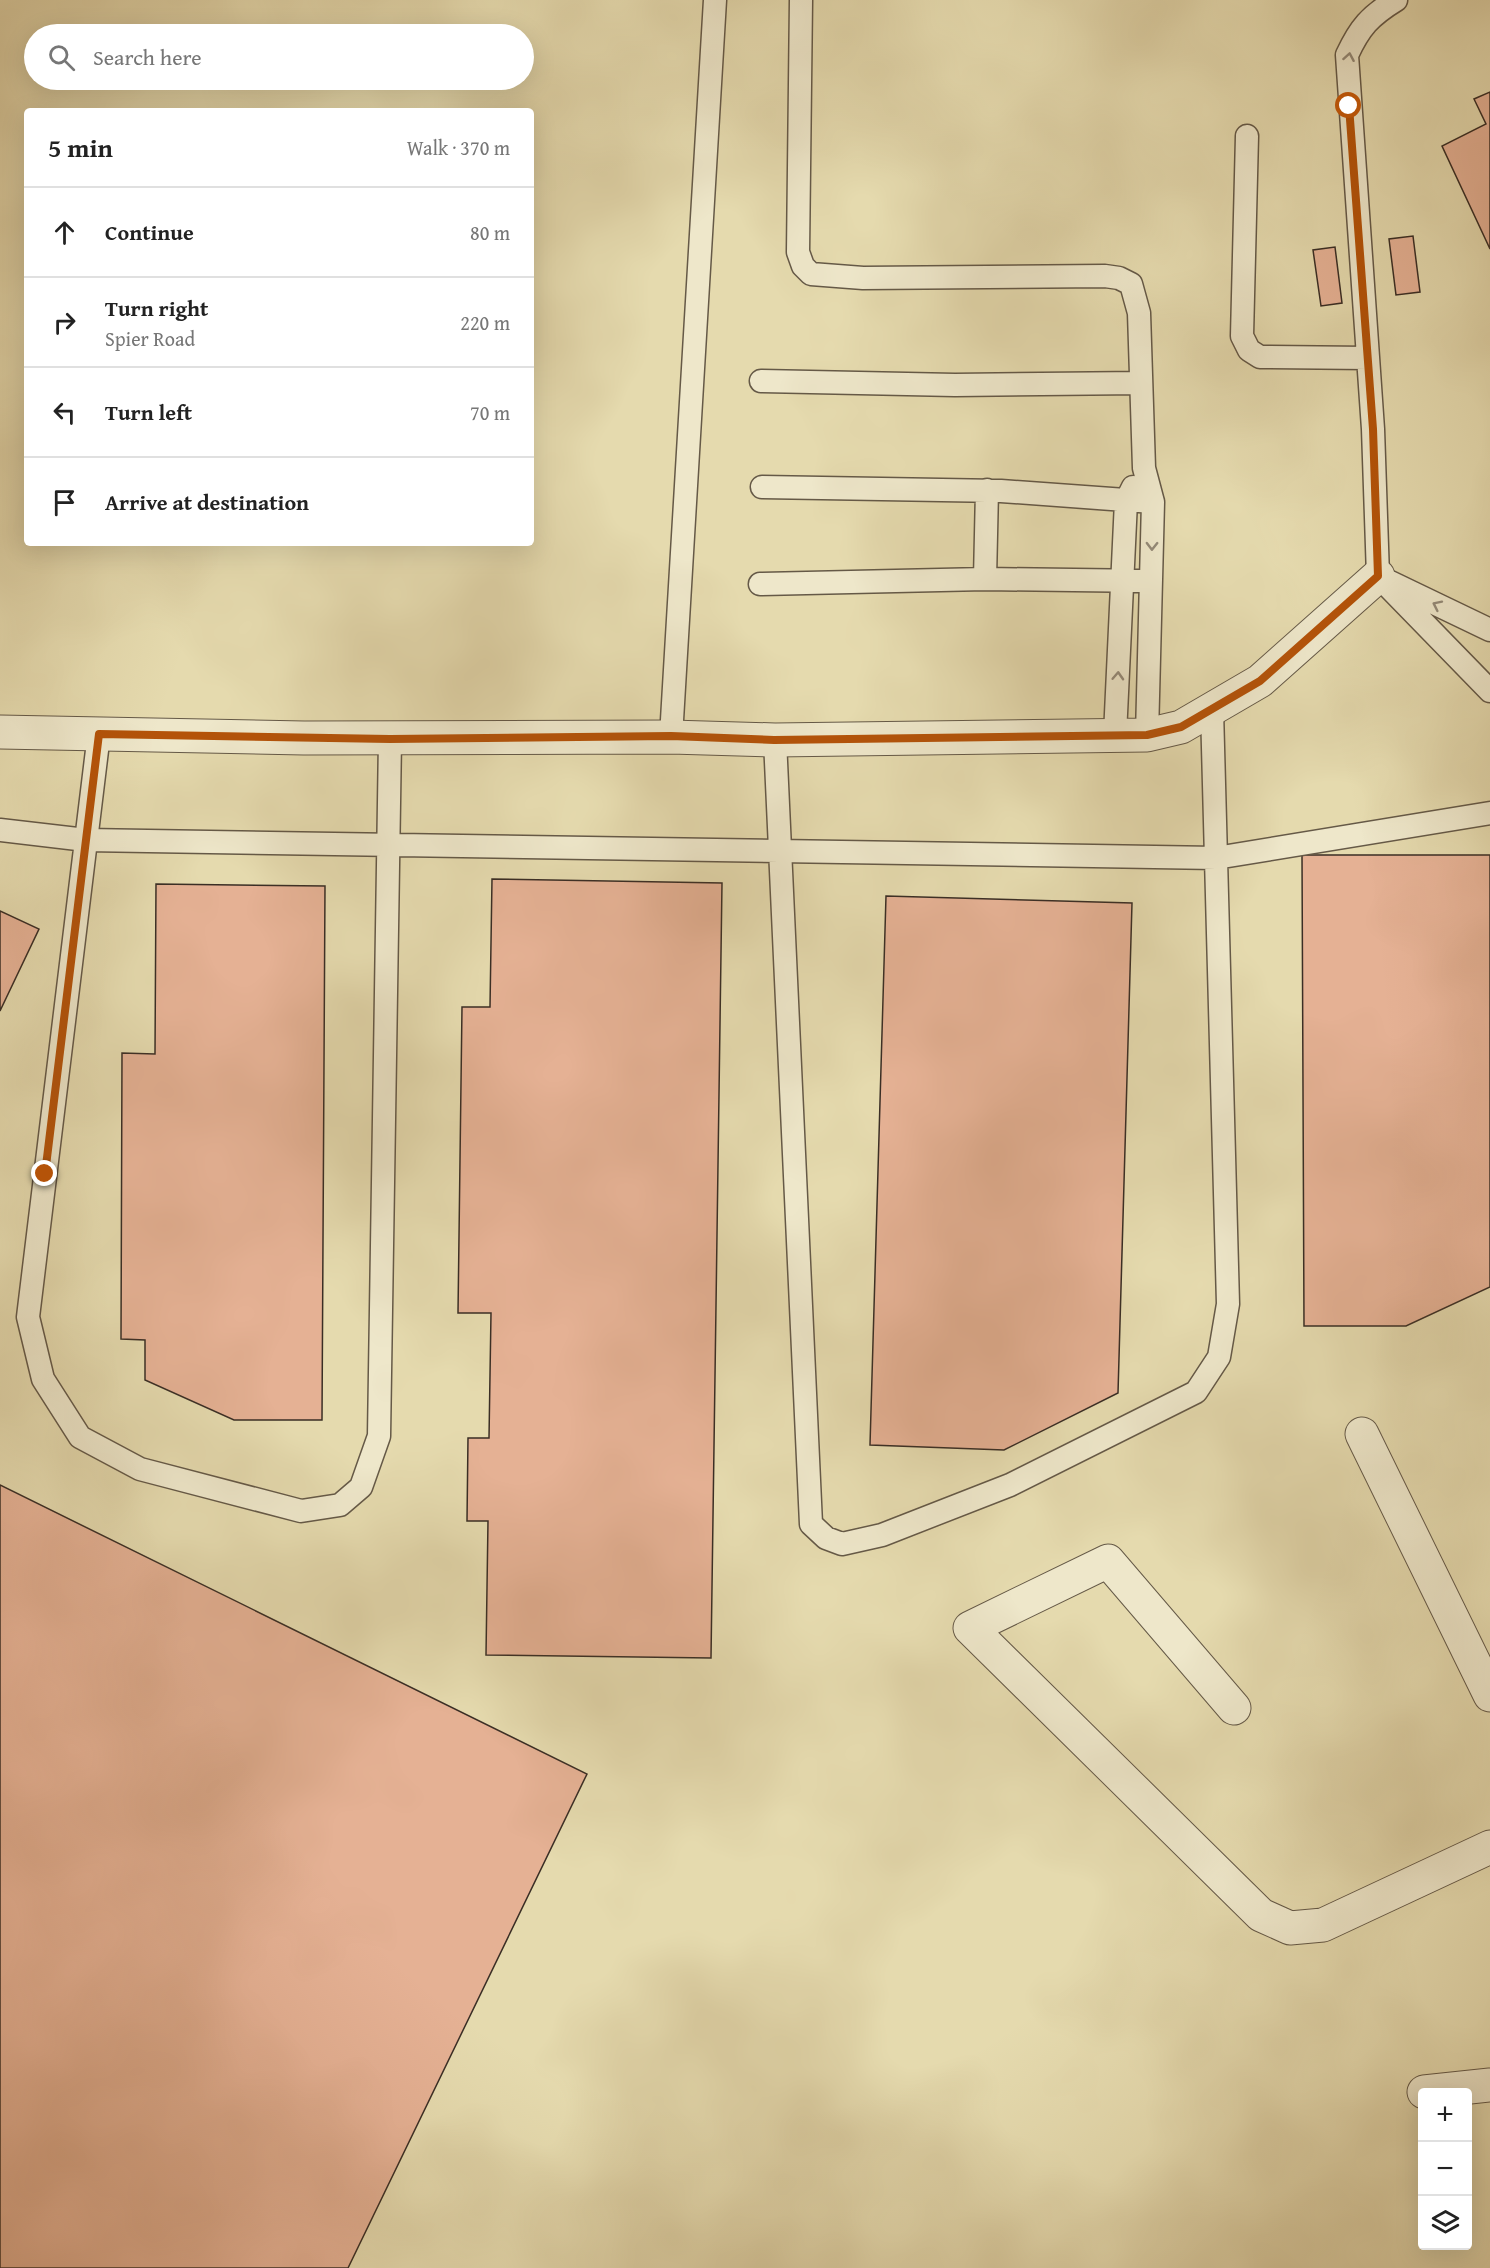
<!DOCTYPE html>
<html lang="en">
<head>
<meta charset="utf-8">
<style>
	:root { --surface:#fff; --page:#f6f6f6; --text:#222; --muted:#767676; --line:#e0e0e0 }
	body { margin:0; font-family:"Gentium Book Plus",serif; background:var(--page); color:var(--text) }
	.controls { position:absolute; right:18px; bottom:18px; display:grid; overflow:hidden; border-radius:6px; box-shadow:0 6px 24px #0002 }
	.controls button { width:54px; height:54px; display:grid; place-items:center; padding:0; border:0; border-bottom:2px solid var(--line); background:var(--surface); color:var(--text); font:30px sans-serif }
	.stop { position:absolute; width:18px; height:18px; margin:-14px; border:4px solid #b45309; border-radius:50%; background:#fff }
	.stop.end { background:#b45309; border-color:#fff; box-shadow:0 2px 6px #0008 }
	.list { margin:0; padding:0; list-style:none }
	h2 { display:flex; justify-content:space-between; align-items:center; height:78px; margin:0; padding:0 24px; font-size:26px }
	h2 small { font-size:20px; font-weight:400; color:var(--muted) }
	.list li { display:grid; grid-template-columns:39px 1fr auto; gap:18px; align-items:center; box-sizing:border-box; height:90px; padding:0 24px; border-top:2px solid var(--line) }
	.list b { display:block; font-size:22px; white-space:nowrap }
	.list p { margin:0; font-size:20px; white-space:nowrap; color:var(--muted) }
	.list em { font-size:20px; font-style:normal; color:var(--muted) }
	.icon { flex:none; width:33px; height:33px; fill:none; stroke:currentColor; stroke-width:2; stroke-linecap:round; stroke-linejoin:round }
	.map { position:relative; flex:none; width:1490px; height:2268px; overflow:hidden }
	.search { position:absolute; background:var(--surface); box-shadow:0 6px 24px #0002; left:24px; top:24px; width:510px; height:66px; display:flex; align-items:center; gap:15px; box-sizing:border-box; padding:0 21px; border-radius:33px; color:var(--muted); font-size:22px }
	.panel { position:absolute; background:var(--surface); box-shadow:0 6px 24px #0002; left:24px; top:108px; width:510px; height:438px; border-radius:6px }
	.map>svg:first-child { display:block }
</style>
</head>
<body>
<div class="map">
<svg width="1490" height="2268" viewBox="0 0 1490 2268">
	<rect width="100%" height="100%" fill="#e5daae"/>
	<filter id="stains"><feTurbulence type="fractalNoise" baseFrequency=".00333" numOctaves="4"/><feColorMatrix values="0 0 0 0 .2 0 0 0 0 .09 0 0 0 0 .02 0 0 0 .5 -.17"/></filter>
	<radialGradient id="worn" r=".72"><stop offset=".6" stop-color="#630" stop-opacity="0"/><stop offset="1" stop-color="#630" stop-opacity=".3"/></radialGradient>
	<!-- building -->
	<path fill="#e5b194" stroke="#3a2e25" stroke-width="1.5" d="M1490,92V249L1442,146L1486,124L1474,99Z
		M1413,236L1420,292L1396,295L1389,239Z
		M1335,247L1342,303L1321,306L1313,250Z
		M1302,855H1490V1287L1406,1326H1304Z
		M492,879L722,883L711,1658L486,1655L488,1521H467L468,1438H489L491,1313H458L462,1007H490Z
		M156,884L325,886L322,1420H234L145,1380V1340L121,1339L122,1053L155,1054Z
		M886,896L1132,903L1118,1393L1004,1450L870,1445Z
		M0,911L39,929L0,1011Z
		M0,1485L587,1774L348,2268H0Z"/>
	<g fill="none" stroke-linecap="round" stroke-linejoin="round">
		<defs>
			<path id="lane" d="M801,0L798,252L803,266L811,274L863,278L1105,276L1119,278L1131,284L1139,313L1144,468L1153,502L1147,735
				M1396,0C1370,16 1360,27 1347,55L1373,429L1378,576L1490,691
				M1247,136L1242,336L1249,350L1260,357L1368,358
				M761,381L955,385L1141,383
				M762,487L1001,491L1153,502
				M985,579L987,490
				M1390,582L1490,630
				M760,584L985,579L1151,581
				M99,734L28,1317L43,1379L80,1437L140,1469L301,1511L340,1505L361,1487L379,1436L390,739
				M1115,735L1126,501L1133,487
				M671,737L715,0
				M775,740L811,1524L826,1538L842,1544L882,1535L1010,1485L1196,1392L1219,1357L1228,1304L1212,710
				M0,830L86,840L1216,858L1490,813"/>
			<path id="street" d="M0,732L304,738L671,737L775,740L1147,735L1181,727L1260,681L1378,576
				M1362,1434L1490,1695
				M1234,1708L1108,1561L970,1628L1261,1915L1290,1928L1323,1925L1490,1847
				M1424,2092L1490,2085"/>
		</defs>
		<!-- lane casing -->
		<use href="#lane" stroke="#655947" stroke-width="25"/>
		<!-- street casing -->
		<use href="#street" stroke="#655947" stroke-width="35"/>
		<!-- lane -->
		<use href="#lane" stroke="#eee7ca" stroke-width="22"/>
		<!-- street -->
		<use href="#street" stroke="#eee7ca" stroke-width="33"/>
	</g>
	<!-- one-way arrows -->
	<defs><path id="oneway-chevron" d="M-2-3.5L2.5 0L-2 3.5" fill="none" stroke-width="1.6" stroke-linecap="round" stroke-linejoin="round" transform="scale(1.5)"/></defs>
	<g stroke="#948a78">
		<use href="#oneway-chevron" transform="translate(1349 57) rotate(-80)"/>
		<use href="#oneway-chevron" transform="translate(1152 546) rotate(91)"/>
		<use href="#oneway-chevron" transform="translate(1437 605) rotate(-154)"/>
		<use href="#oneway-chevron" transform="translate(1118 676) rotate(-87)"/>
	</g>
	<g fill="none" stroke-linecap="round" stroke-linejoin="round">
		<!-- route -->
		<path stroke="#b45309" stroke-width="8" d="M45,1174L99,734L390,739L671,736L774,740L1147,735L1181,727L1260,681L1378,576L1373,429L1349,106"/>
	</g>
	<rect width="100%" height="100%" filter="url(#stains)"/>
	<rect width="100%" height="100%" fill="url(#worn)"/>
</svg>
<div class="controls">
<button>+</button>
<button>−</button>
<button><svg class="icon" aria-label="layers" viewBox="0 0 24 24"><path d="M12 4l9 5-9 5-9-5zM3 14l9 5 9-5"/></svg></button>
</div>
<div class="stop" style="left:1349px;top:106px"></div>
<div class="stop end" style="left:45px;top:1174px"></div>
<div class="search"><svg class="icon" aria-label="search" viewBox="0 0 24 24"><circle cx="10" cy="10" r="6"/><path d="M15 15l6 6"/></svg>Search here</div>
<section class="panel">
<h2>5 min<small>Walk · 370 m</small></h2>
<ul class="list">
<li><svg class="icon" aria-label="ahead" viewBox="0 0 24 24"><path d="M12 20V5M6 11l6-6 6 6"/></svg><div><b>Continue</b></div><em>80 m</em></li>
<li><svg class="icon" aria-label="right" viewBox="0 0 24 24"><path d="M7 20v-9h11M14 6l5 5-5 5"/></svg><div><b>Turn right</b><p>Spier Road</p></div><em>220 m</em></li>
<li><svg class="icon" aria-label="left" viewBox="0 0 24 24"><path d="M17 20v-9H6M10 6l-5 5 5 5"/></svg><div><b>Turn left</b></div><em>70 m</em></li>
<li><svg class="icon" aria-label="arrive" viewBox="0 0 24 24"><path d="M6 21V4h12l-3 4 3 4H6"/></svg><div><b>Arrive at destination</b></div></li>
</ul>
</section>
</div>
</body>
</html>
